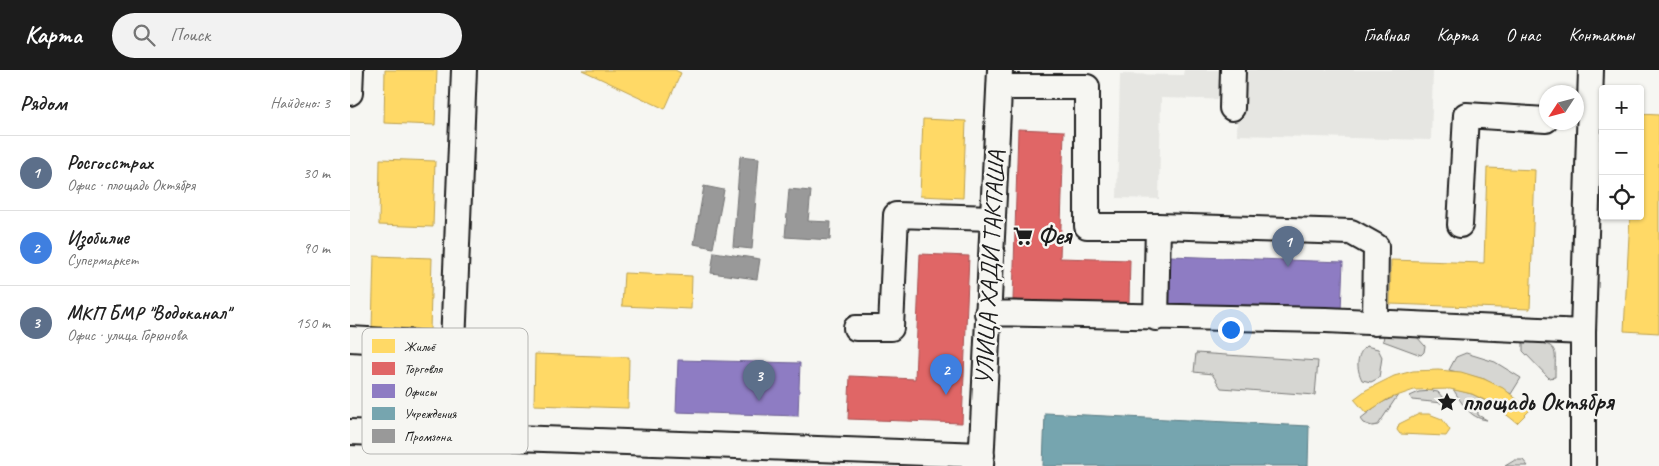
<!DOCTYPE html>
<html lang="ru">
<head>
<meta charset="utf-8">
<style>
	:root { --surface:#fff; --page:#f2f2f2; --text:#222; --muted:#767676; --line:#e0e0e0; --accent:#1c1c1c }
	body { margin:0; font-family:Caveat,sans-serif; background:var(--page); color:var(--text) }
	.controls { position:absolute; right:15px; top:15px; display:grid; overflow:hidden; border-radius:5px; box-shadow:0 1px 4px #0004 }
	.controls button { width:45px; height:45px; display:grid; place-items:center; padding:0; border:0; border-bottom:1px solid var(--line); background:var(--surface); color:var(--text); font:25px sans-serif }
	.compass { position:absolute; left:1189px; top:15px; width:45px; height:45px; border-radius:50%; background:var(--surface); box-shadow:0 1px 4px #0004; rotate:234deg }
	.you { position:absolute; left:880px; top:259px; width:18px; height:18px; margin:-12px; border:4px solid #fff; border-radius:50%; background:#1a73e8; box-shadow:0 0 0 8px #1a73e833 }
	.badge { display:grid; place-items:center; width:32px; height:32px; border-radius:50%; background:var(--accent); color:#fff; font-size:16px; font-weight:700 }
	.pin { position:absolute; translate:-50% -41px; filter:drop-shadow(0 1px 2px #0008) }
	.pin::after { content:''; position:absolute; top:26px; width:18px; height:15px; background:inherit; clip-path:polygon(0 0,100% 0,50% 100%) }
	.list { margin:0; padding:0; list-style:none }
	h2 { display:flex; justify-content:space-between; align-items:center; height:65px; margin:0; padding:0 20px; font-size:21px }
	h2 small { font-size:16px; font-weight:400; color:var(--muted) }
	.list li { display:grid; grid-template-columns:32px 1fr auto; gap:15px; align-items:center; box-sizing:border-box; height:75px; padding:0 20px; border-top:1px solid var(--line) }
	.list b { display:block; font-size:19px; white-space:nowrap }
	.list p { margin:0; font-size:16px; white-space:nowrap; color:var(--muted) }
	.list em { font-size:16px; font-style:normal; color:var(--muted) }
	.icon { flex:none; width:28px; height:28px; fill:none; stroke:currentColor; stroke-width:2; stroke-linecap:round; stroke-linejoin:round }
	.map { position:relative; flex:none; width:1309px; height:396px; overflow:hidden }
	header { display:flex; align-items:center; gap:30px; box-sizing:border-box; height:70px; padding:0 25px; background:var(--accent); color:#fff }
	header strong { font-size:24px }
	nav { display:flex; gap:28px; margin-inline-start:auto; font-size:18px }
	.search { width:350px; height:45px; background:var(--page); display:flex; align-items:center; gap:12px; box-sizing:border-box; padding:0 18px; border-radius:28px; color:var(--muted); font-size:19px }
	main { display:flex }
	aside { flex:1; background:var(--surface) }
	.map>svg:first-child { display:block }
</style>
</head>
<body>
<header>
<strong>Карта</strong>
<div class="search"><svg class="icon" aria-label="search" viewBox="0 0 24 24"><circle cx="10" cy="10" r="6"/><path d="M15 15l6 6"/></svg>Поиск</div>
<nav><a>Главная</a><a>Карта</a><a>О нас</a><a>Контакты</a></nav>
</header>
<main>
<aside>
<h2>Рядом<small>Найдено: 3</small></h2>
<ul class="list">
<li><span class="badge" style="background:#5c6f8a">1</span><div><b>Росгосстрах</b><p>Офис · площадь Октября</p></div><em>30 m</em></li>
<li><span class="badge" style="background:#3f7fe0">2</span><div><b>Изобилие</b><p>Супермаркет</p></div><em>90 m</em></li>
<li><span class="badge" style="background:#5c6f8a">3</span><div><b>МКП БМР &quot;Водоканал&quot;</b><p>Офис · улица Горюнова</p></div><em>150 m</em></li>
</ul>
</aside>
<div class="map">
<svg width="1309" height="396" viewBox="0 0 1309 396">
	<rect width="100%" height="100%" fill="#f6f6f2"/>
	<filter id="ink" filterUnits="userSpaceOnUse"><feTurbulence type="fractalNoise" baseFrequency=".02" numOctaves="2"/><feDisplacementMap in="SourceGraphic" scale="10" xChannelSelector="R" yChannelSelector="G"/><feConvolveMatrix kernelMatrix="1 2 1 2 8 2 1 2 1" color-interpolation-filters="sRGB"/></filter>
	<g filter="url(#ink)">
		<!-- built -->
		<path fill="#e6e6e2" d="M834,0H1083L1081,70L887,65L888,30L811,28L809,129L767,128L770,4L833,5Z"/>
		<!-- green -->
		<path fill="#d6d6d2" stroke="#797977" d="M1034,265L1066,266L1075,276L1074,282L1071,285L1033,271Z
			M1179,271C1210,275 1205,278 1205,307L1199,308L1173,281V273Z
			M1016,276L1028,279L1032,287L1029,308L1021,312L1012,310C1006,298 1006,285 1016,276Z
			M846,283L968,291L965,325L871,318L862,304L844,302Z
			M1116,283L1145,292L1171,308L1161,324L1134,309L1099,300L1106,287Z
			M1103,319L1122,324L1143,334L1135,333L1128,337V345L1137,350C1119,348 1112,333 1103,319Z
			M1082,321L1088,322L1093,328L1092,333L1062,330L1060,326L1069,322Z
			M1048,325L1028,355L1022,356L1013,353L1010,349L1029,334Z
			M1165,390H1173L1178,396H1155Z"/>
		<!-- homes -->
		<path fill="#ffd966" stroke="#bba050" d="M35,0H87L85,55L34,53Z
			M232,0H325L331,3L315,39Z
			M1290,44L1309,45V263L1274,261L1280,146H1290Z
			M573,49L616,51L613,128L570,126Z
			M30,89L85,91L83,157L29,155Z
			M1137,98L1185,100L1180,239L1040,234L1041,190L1134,193Z
			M24,186L82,188L80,260L22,258Z
			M274,203L342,206L341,239L272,236Z
			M185,284L279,287L278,338L184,335Z
			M1088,300L1111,302L1134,309L1153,318L1180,340L1167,353L1143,334L1122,324L1100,319L1064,320L1038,329L1016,343L1004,329L1016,320L1044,306L1063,301Z
			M1069,344H1079L1092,349L1100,360L1096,366L1050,364L1047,360L1049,354Z"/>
		<!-- shops -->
		<path fill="#e06666" stroke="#a55050" d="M668,59L714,61L710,188L780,190L779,233L663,230Z
			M570,184L619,186L612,353L498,349L500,306L565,309Z"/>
		<!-- offices -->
		<path fill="#8e7cc3" stroke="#6c5f91" d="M820,186L993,192L991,241L819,235Z
			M328,290L450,293L448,346L326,342Z"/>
		<!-- public -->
		<path fill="#76a5af" stroke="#5b7c83" d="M695,343L959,356L958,396H693Z"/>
		<!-- industry -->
		<path fill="#999" stroke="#747474" d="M390,86L409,88L402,179L383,177Z
			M354,116L374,120L363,178L344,174Z
			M439,119L461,121L458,151L481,152L480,170L435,167Z
			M364,182L410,189L407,209L361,203Z"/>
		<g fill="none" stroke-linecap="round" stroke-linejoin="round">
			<defs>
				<path id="minor" d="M650,17H737V156H808L806,248
					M0,23L1,0
					M882,38L883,0
					M1110,155L1116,45L1196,50
					M808,156L1001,162L1026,176L1025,253
					M637,243L976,250L1233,262
					M506,258H541L546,145L643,148
					M0,269L103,275L114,0
					M0,362L632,385
					M631,396L650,0
					M1233,396V262L1241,0"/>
			</defs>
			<!-- minor casing -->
			<use href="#minor" stroke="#1c1c1c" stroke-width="28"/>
			<!-- minor -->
			<use href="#minor" stroke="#f6f6f2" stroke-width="24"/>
		</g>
	</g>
	<!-- icons -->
	<defs>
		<symbol id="supermarket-bare" viewBox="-9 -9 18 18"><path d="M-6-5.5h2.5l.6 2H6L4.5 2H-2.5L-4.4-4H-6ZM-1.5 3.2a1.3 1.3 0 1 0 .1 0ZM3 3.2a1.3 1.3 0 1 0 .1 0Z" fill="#1c1c1c" stroke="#f6f6f2" stroke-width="2.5" paint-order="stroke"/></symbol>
		<symbol id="sight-bare" viewBox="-9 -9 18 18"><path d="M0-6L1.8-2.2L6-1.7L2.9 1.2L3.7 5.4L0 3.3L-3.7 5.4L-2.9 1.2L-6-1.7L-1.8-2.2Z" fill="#1c1c1c" stroke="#f6f6f2" stroke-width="2.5" paint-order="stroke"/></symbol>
	</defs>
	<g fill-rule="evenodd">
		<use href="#supermarket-bare" x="659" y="152" width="28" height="28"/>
		<use href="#sight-bare" x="1083" y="318" width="28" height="28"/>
	</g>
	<g text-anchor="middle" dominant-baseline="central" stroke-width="5" stroke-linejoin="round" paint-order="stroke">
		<!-- poi labels -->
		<g font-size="25" font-weight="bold" fill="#1c1c1c" stroke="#f6f6f2" text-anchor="start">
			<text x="688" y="166">Фея</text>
			<text x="1112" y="332">площадь Октября</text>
		</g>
		<!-- street labels -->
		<g font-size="25" fill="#1c1c1c" stroke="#f6f6f2">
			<text transform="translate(640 198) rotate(-87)">УЛИЦА ХАДИ ТАКТАША</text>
		</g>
	</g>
	<!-- legend -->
	<rect x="12" y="258" width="166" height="126" rx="8" fill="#f6f6f2" stroke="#b5b5b2" stroke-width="1"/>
	<rect x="22" y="269" width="23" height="14" fill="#ffd966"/>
	<rect x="22" y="292" width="23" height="13" fill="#e06666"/>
	<rect x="22" y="314" width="23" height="14" fill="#8e7cc3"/>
	<rect x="22" y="337" width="23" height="13" fill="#76a5af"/>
	<rect x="22" y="359" width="23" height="14" fill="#999"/>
	<g font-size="14" fill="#1c1c1c">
		<text x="54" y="281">Жильё</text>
		<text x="54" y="303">Торговля</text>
		<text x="54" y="326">Офисы</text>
		<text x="54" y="348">Учреждения</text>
		<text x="54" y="371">Промзона</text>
	</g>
</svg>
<div class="controls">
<button>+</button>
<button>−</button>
<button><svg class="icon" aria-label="locate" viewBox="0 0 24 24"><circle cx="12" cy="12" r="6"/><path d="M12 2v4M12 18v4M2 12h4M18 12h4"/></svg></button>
</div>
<svg class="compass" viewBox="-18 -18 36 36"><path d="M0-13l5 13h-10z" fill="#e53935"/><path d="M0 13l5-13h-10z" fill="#767676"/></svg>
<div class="you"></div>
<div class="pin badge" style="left:938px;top:197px;background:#5c6f8a">1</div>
<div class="pin badge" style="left:596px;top:325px;background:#3f7fe0">2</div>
<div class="pin badge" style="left:409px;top:331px;background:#5c6f8a">3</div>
</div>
</main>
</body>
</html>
